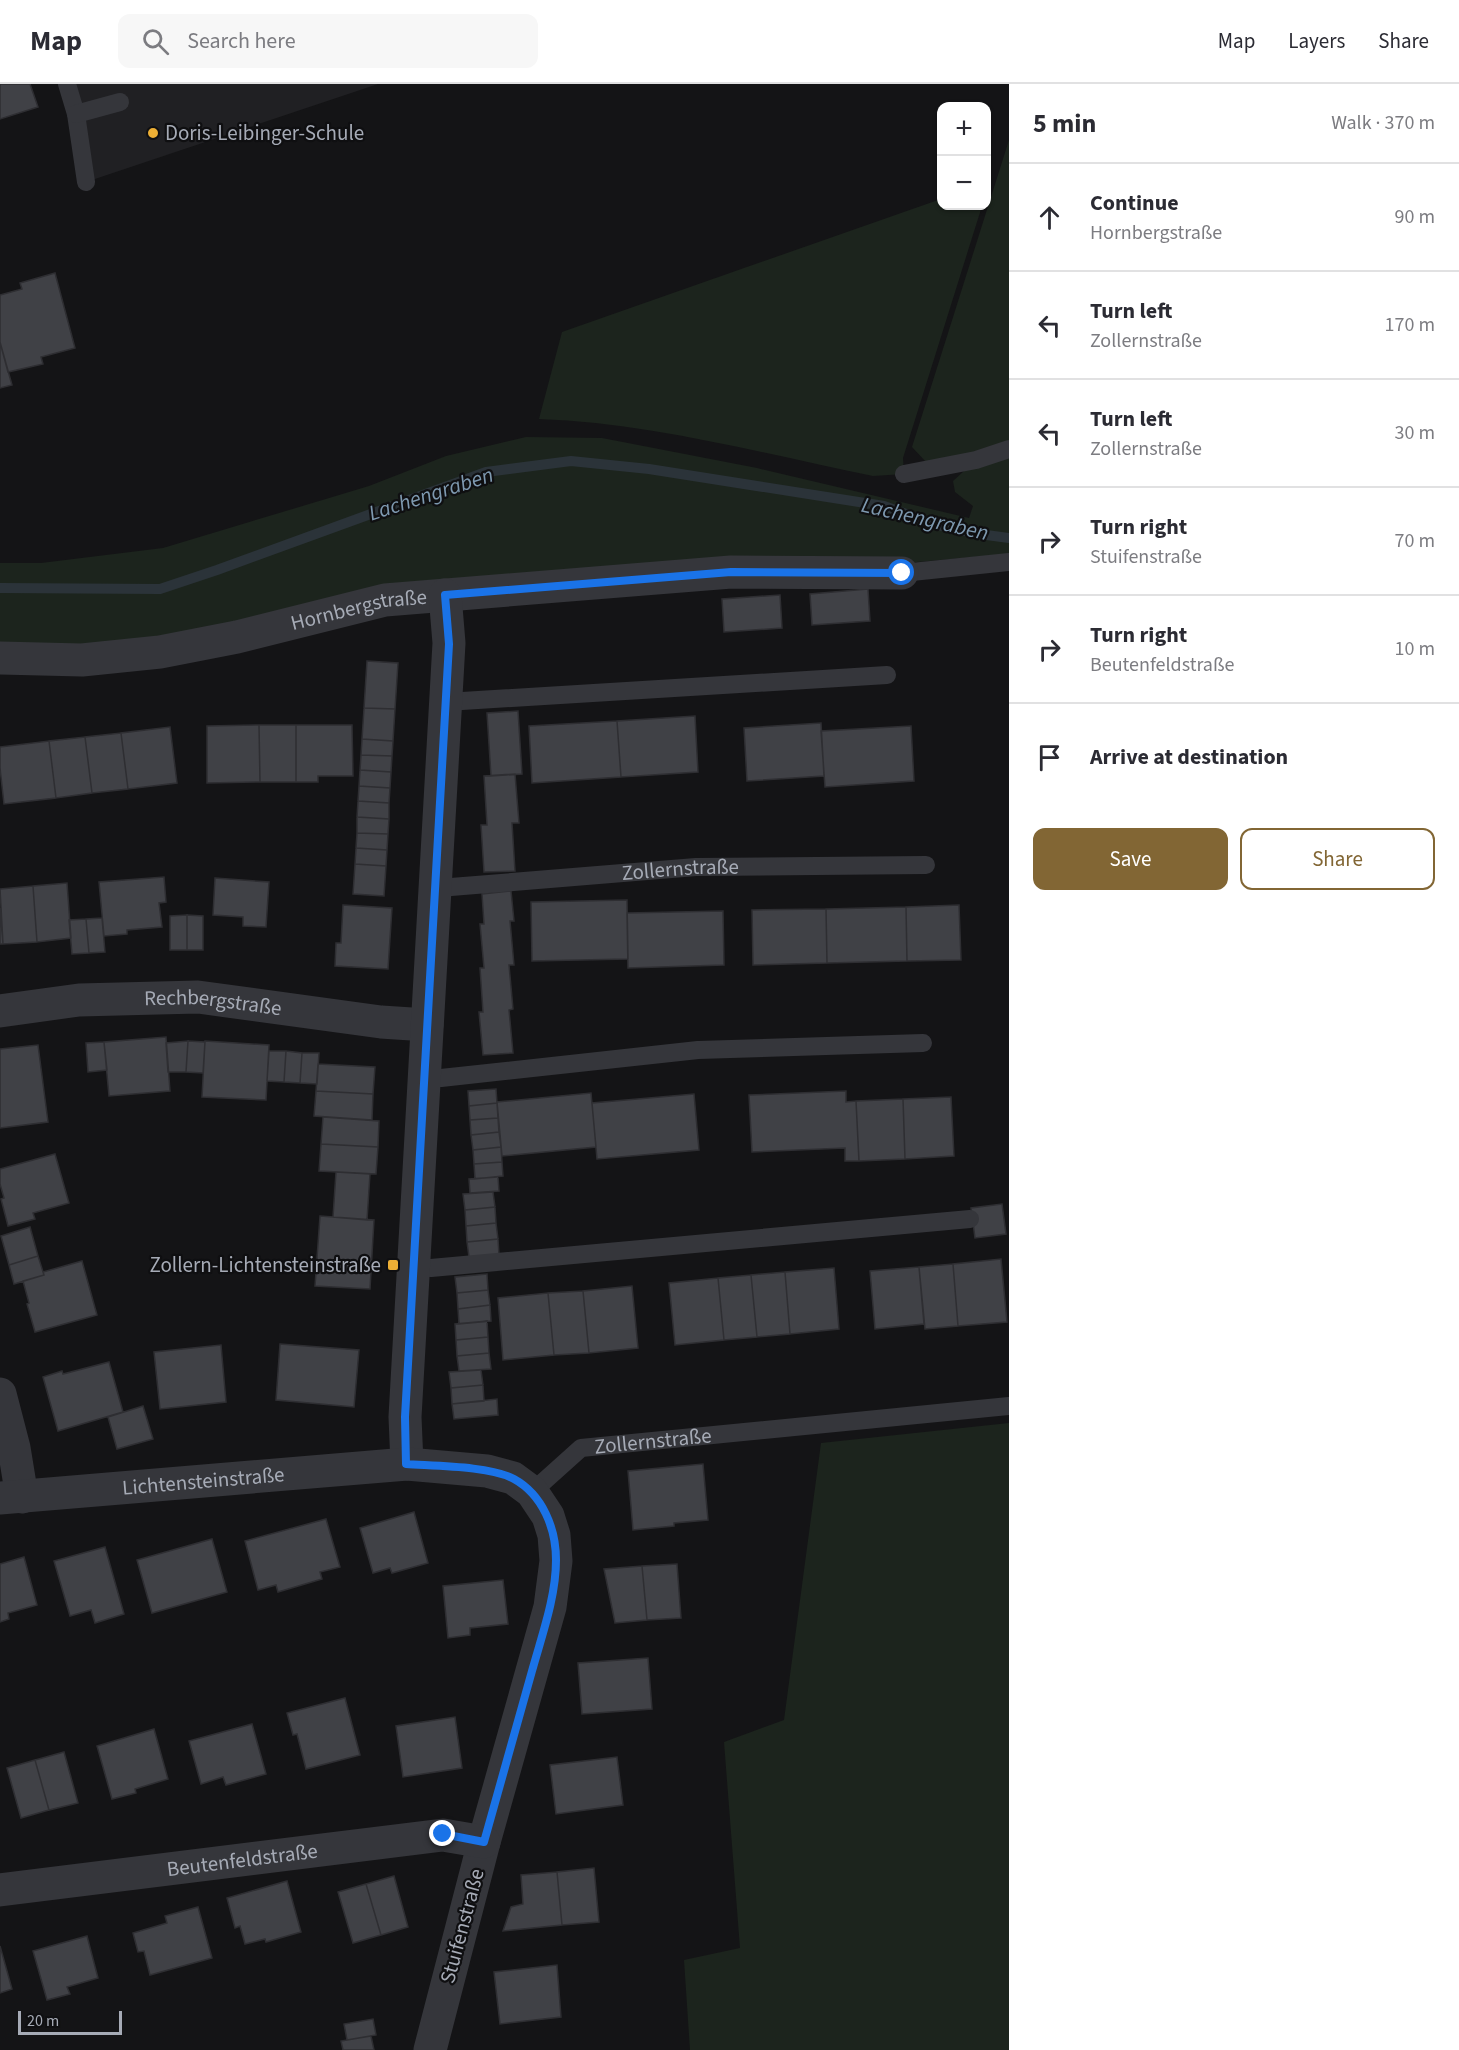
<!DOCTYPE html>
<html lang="en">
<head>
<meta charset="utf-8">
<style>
	:root { --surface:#fff; --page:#f7f7f7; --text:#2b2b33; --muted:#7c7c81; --line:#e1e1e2; --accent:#826634 }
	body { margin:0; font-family:"Source Sans 3",sans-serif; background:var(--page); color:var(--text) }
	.controls { position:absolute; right:18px; top:18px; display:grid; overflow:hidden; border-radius:12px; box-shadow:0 2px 4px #0004 }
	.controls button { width:54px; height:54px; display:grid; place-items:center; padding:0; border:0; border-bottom:2px solid var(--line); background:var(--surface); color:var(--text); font:30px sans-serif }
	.scale { position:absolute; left:18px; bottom:15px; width:104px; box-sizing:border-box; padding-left:6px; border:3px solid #a6abb6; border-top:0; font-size:16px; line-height:21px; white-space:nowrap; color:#a6abb6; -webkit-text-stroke:4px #0f0f11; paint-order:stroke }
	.stop { position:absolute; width:18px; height:18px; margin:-14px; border:4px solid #1a73e8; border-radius:50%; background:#fff }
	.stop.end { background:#1a73e8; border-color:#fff; box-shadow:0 2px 6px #0008 }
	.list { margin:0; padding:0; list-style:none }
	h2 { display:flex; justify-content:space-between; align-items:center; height:78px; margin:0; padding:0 24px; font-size:26px }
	h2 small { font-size:20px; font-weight:400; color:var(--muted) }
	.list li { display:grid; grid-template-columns:39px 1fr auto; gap:18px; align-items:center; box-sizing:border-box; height:108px; padding:0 24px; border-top:2px solid var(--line) }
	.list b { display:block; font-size:22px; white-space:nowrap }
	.list p { margin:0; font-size:20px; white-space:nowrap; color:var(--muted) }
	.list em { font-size:20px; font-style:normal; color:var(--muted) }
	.actions { display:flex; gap:12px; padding:18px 24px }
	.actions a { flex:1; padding:14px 0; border:2px solid var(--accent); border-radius:12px; text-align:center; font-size:21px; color:var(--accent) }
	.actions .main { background:var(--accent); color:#fff }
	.icon { flex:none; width:33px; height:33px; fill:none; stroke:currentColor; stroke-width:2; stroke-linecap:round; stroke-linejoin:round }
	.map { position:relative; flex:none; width:1009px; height:1966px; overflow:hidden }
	header { display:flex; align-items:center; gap:36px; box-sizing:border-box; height:84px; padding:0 30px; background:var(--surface); border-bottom:2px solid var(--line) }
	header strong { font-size:28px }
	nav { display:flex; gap:33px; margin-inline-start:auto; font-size:21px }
	.search { width:420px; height:54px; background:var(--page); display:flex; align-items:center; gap:15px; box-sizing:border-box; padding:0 21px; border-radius:12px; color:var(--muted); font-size:22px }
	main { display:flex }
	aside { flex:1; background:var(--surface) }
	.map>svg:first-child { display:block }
</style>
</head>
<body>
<header>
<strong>Map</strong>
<div class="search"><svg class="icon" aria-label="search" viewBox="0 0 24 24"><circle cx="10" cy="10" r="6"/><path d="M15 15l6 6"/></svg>Search here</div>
<nav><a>Map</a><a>Layers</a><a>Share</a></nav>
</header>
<main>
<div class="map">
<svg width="1009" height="1966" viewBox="0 0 1009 1966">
	<rect width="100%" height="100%" fill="#141416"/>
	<!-- built -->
	<path fill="#202023" d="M63,0H378L86,98Z"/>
	<!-- green -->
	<path fill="#1c241d" d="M1009,56V470L263,535L116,559L0,563V479H41L163,464L369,402L446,372L526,353L602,354L757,384L969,434L973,422L955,408L953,397L975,377L927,379L912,363Z
		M941,115L942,122H982L903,374L904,390L873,392C764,370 652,339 539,335L562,248Z
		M1009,1339V1966H690L684,1876L740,1864L724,1658L784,1636L821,1359Z"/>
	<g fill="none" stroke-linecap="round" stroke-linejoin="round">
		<!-- stream -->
		<path stroke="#2b3339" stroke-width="10" d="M0,504L160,505L217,486L486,388L571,377L649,385L884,422L934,440L979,450L1009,454"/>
	</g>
	<!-- building -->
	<path fill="#404146" stroke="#2e2e32" stroke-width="1.5" d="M0,0H30L38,23L0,35Z
		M55,189L75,264L41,273L43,280L8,288L0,258V211L22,205L20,199Z
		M0,258L12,301L0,304Z
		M868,505L870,537L812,541L810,510Z
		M780,511L782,544L724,548L722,515Z
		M367,577L398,579L395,625L364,624Z
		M364,624L395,625L393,657L362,655Z
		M518,627L522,690L491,692L487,629Z
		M695,632L698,688L621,693L617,637Z
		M617,637L621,693L532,699L529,642Z
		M821,639L824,692L747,697L744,644Z
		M259,641L260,698L207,699V642Z
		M259,641H296V698H260Z
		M296,641H352L353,692H318V698H296Z
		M911,642L914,697L825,703L821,647Z
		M170,643L177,699L128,705L121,649Z
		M121,649L128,705L92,709L85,653Z
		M85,653L92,709L56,714L49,657Z
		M362,655L393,657L392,672L361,671Z
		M49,657L56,714L4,720L0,684V663Z
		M361,671L392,672L391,688L360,686Z
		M360,686L391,688L390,704L359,702Z
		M515,690L519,739H512L515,787L484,788L481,741H487L484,692Z
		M359,702L390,704L389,719L358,717Z
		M358,717L389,719V735L357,733Z
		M357,733L389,735L388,750L357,749Z
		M357,749L388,750L387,766L356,764Z
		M356,764L387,766L386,782L355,780Z
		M355,780L386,782L384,812L353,810Z
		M164,793L166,818L159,819L162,843L127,846V850L104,852L99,798Z
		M215,794L269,798L266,843L243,842V833L213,831Z
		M67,799L71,854L37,858L33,802Z
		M33,802L37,858L3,860L0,805Z
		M511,807L514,837H510L514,881H509L513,925L509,926L513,969L483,971L479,928H483L480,884H484L480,840H484L482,810Z
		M627,816L628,875L532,877L531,818Z
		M343,821L392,824L388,885L335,882L336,859H341Z
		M959,821L961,876L907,877L906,823Z
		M906,823L907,877L827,879L826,825Z
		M0,824L3,860H0Z
		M826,825L827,879L753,881L752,826Z
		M723,827L724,881L628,884L627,829Z
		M187,831V866H170V832Z
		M187,831L203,832V866H187Z
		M102,834L105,868L89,869L86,835Z
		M86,835L89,869L72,870L69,836Z
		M166,953L170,1007L109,1012L104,958Z
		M188,957L186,988H168L166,959Z
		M188,957L205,958L203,989L186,988Z
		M205,957L269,961L266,1016L202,1013Z
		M104,958L107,986L88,988L86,959Z
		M38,961L48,1038L0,1044V965Z
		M269,967H286L284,998L267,997Z
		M286,967L302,969L300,999L284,998Z
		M302,969H319L317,1000L300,999Z
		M318,980L375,983L373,1010L316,1007Z
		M496,1005L497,1019L469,1022L468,1007Z
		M316,1007L373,1010L372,1036L314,1032Z
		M846,1007V1018L856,1017L859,1077H845V1064L752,1068L749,1011Z
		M591,1009L596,1063L502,1072L497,1018Z
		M694,1010L699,1066L597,1075L592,1019Z
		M951,1013L954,1072L905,1075L903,1015Z
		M903,1015L905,1075L859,1077L856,1017Z
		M497,1019L498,1034L470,1036L469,1022Z
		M323,1033L379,1037L378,1063L321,1060Z
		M498,1034L499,1048L471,1051L470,1036Z
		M499,1048L501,1063L473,1066L471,1051Z
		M321,1060L378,1063L376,1090L319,1087Z
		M501,1063L502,1078L474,1080L473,1066Z
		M55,1070L69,1119L33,1129L35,1135L8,1142L1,1115L4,1114L0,1100V1085Z
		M502,1078L503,1092L475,1095L474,1080Z
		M336,1088L370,1090L367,1136L333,1133Z
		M498,1093L499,1107L470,1109L469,1095Z
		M493,1108L495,1123L465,1126L463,1110Z
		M1002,1120L1006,1150L975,1154L971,1124Z
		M495,1123L496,1139L466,1142L465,1126Z
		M320,1132L374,1136L370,1205L315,1202Z
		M496,1139L498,1155L467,1158L466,1142Z
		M30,1143L38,1172L9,1181L1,1152Z
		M498,1155L499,1171L469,1173L467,1158Z
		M38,1172L44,1191L14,1200L9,1181Z
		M1001,1175L1007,1238L958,1242L953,1180Z
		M82,1177L97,1231L35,1248L27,1220L29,1219L23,1197L44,1191L43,1188Z
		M953,1180L958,1242L925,1245L919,1183Z
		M919,1183L924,1240L875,1245L870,1187Z
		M834,1184L839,1245L790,1250L785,1188Z
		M785,1188L790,1250L757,1253L751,1191Z
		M487,1190L488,1206L457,1209L455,1193Z
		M751,1191L757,1253L724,1256L718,1194Z
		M718,1194L724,1256L675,1261L669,1199Z
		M632,1202L638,1264L589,1269L583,1207Z
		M488,1206L490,1221L458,1225L457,1209Z
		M583,1207L589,1269L554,1271L548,1209Z
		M548,1209L554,1271L503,1276L498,1214Z
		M490,1221L491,1237L459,1240L458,1225Z
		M487,1237L488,1253L456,1256L455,1240Z
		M488,1253L489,1269L457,1272L456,1256Z
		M280,1260L359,1266L354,1323L276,1316Z
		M221,1261L226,1318L160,1325L154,1268Z
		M489,1269L491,1285L459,1287L457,1272Z
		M109,1278L123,1328L58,1347L43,1293L62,1287L63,1290Z
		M481,1286L483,1301L451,1304L449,1288Z
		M483,1301L484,1317L452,1320L451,1304Z
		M497,1315L498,1331L454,1335L452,1320Z
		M143,1322L153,1355L117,1365L108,1333Z
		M703,1380L708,1436L674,1439V1442L633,1446L628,1387Z
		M414,1428L428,1479L392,1489L390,1484L373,1489L360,1444Z
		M326,1435L340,1483L320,1488L322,1495L278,1508L276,1501L258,1506L245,1457Z
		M212,1455L227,1508L152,1529L137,1476Z
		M105,1463L124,1530L95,1539L91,1526L70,1532L54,1477Z
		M24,1473L37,1521L8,1529L9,1535L0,1538V1480Z
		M677,1480L681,1534L647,1536L642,1482Z
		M642,1482L647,1536L615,1539L604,1485Z
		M503,1496L508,1540L470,1544V1551L448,1554L443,1502Z
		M648,1574L652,1625L582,1630L578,1579Z
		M345,1614L360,1671L306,1685L297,1650L293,1651L287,1629Z
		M455,1633L462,1684L403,1693L396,1642Z
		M252,1640L266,1690L226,1701L223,1693L201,1700L189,1657Z
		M154,1645L168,1695L135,1705L136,1709L112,1715L97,1662Z
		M64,1668L78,1719L49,1726L35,1676Z
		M617,1673L623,1721L556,1730L550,1681Z
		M35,1676L49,1726L21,1734L7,1684Z
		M594,1784L599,1838L562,1841L557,1788Z
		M557,1788L562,1841L503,1847L511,1823L523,1820L521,1791Z
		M394,1792L408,1843L381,1851L366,1800Z
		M287,1797L301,1848L266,1858L265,1855L245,1860L240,1842L235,1844L227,1814Z
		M366,1800L381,1851L353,1859L338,1808Z
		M198,1823L212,1874L150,1891L144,1867L138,1868L133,1849L167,1839L165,1832Z
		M87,1852L98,1894L67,1903L70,1910L47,1916L33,1867Z
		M0,1862L12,1905L0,1909Z
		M557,1881L561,1933L500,1940L494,1888Z
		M373,1935L376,1951L347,1956L344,1940Z
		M371,1952L374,1966H343L341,1957Z"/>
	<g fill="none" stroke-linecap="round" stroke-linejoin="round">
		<!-- lane -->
		<g stroke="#35363b" stroke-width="18">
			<path d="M67,0L76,30L86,98"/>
			<path d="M76,30L120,18"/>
			<path d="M904,390L976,376L1009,365"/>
			<path d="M902,489L1009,478"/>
			<path d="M446,618L887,591"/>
			<path id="s1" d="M435,802L451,803L696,783L926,781"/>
			<path d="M424,994H441L698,966L923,959"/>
			<path d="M413,1183L431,1184L970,1135"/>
			<path id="s2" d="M532,1408L581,1364L1009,1322"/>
		</g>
		<!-- street -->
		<g stroke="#35363b" stroke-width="33">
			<path id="s3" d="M0,574L82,576L160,568L237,553L385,516L731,488L902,489"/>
			<path id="s4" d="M0,927L79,916L198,913L381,938L427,941"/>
			<path d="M0,1310L14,1364L22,1413"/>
			<path d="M407,1380L405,1333L449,559L445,511"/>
			<path id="s5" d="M0,1414L407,1380L487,1387L513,1394L532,1408L548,1432L554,1451L556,1477L550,1523L484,1758L430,1966"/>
			<path id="s6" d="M0,1806L443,1751L484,1758"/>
		</g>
	</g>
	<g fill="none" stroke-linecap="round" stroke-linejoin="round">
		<!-- route -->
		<path stroke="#1a73e8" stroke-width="8" d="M443,1750L484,1758C500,1701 516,1644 532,1587C542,1551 556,1513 556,1476C556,1445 543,1411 514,1395C491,1382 434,1382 406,1380L405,1333L449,560L445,511L731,488L902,489"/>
	</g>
	<!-- markers -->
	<g fill="#edaf35" stroke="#0f0f11" stroke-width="2">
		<circle cx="153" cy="49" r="6"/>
		<rect x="387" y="1175" width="12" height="12" rx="3"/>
	</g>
	<g text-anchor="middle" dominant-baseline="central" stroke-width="4.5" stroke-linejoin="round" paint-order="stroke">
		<!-- poi labels -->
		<g font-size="21" fill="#a6abb6" stroke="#0f0f11" text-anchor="start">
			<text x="165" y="49">Doris-Leibinger-Schule</text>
			<text x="381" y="1181" text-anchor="end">Zollern-Lichtensteinstraße</text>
		</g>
		<!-- street labels -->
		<g font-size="21" fill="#a6abb6" stroke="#0f0f11">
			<text stroke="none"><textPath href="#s3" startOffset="364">Hornbergstraße</textPath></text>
			<text stroke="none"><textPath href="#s1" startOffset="246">Zollernstraße</textPath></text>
			<text stroke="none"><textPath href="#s4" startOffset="214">Rechbergstraße</textPath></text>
			<text stroke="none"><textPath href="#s2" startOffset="138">Zollernstraße</textPath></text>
			<text stroke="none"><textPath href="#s5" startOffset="204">Lichtensteinstraße</textPath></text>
			<text stroke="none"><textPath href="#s6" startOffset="244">Beutenfeldstraße</textPath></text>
			<text transform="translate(462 1842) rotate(-75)">Stuifenstraße</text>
		</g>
		<!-- water labels -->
		<g font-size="22" font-style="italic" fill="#7e99b0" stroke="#0f0f11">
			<text transform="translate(431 410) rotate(-18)">Lachengraben</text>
			<text transform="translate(925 435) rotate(13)">Lachengraben</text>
		</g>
	</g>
</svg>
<div class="controls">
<button>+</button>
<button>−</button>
</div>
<div class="scale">20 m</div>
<div class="stop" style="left:902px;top:489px"></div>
<div class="stop end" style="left:443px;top:1750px"></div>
</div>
<aside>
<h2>5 min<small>Walk · 370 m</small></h2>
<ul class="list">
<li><svg class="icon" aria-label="ahead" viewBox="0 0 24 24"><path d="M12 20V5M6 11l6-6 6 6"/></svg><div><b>Continue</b><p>Hornbergstraße</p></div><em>90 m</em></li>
<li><svg class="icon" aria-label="left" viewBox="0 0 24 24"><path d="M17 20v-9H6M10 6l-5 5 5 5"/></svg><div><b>Turn left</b><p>Zollernstraße</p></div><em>170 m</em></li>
<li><svg class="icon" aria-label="left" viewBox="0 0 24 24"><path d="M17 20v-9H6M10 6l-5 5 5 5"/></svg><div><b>Turn left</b><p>Zollernstraße</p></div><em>30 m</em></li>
<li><svg class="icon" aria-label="right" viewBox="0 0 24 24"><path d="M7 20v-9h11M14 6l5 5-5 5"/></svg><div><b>Turn right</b><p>Stuifenstraße</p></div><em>70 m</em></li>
<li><svg class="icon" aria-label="right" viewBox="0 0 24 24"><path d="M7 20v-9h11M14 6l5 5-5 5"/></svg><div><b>Turn right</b><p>Beutenfeldstraße</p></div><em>10 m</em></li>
<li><svg class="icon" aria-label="arrive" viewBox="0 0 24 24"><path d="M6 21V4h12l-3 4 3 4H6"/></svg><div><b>Arrive at destination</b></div></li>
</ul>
<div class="actions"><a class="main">Save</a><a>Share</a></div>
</aside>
</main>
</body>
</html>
